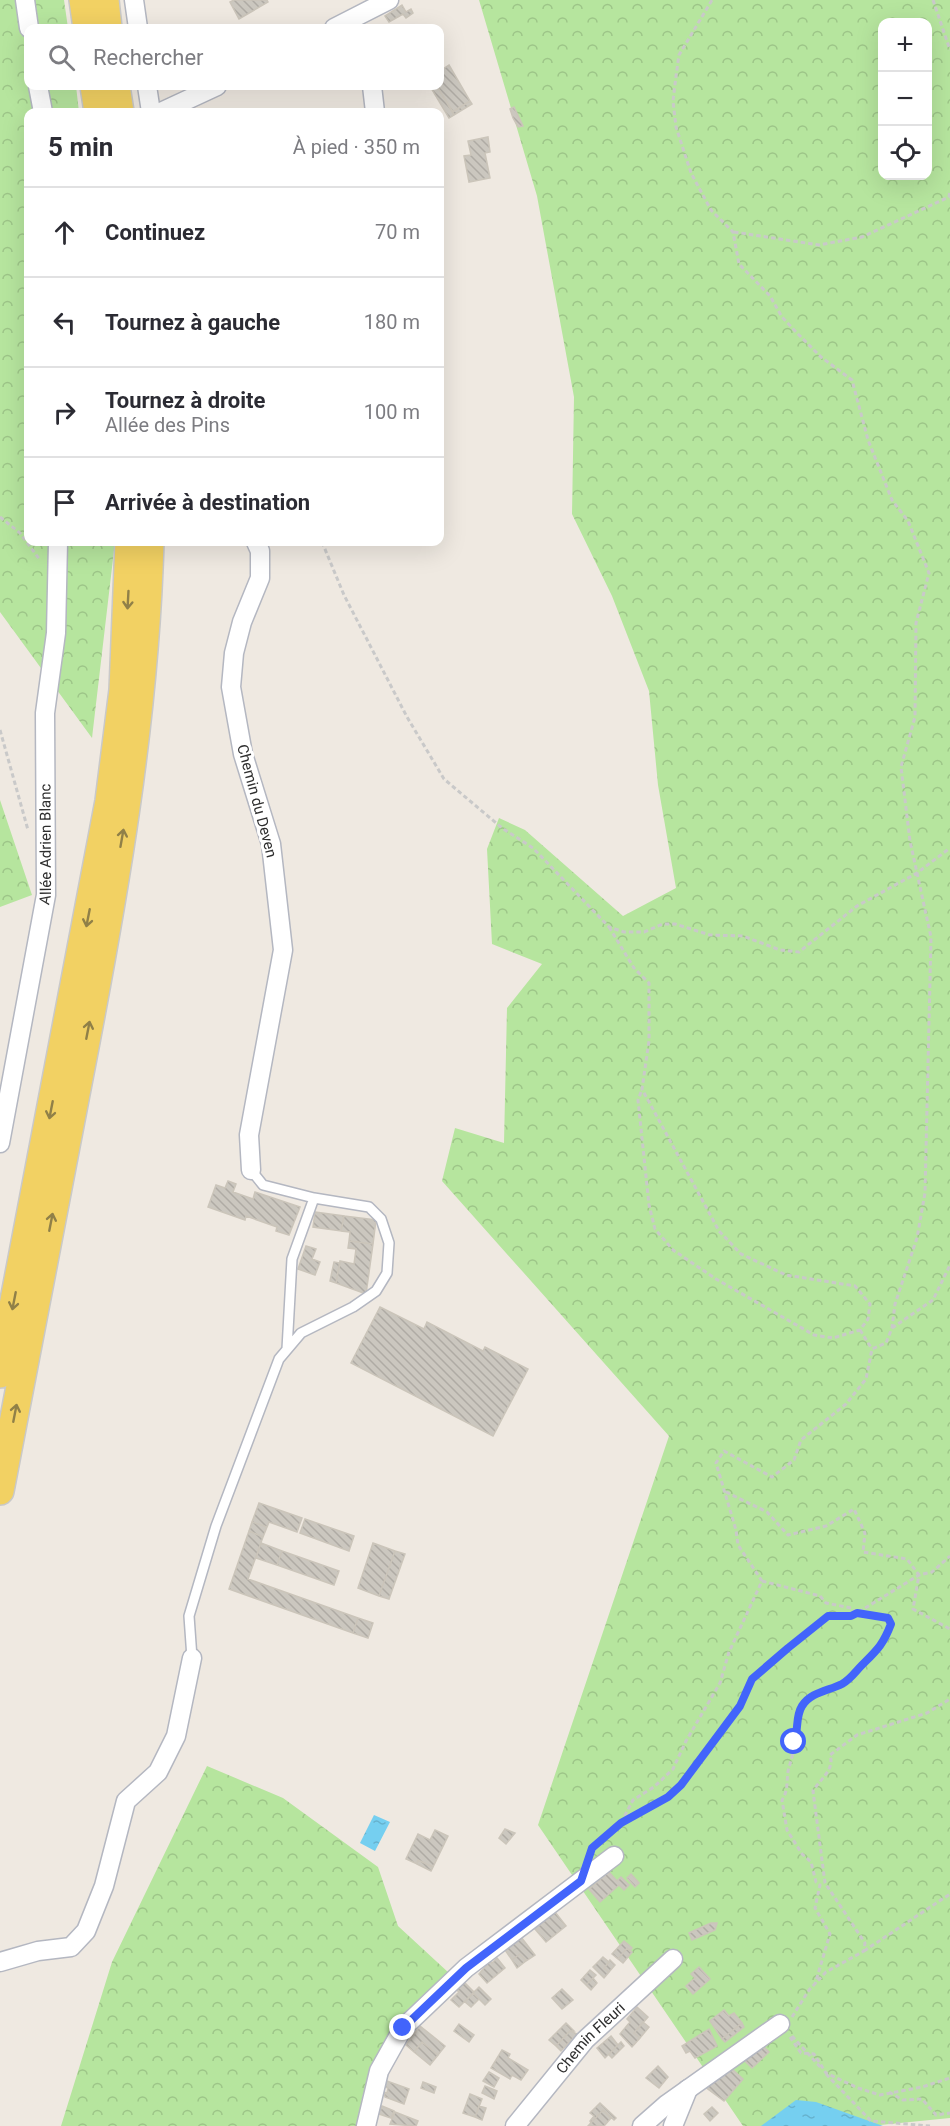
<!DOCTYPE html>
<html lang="fr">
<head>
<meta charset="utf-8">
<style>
	:root { --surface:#fff; --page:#f7f7f7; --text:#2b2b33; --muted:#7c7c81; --line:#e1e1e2 }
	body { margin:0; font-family:Roboto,sans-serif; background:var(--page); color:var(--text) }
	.controls { position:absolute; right:18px; top:18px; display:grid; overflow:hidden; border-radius:12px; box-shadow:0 6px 24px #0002 }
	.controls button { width:54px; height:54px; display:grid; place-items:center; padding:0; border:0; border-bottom:2px solid var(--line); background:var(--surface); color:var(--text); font:30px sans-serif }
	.stop { position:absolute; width:18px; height:18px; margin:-14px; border:4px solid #4264fb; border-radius:50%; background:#fff }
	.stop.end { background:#4264fb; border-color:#fff; box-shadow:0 2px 6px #0008 }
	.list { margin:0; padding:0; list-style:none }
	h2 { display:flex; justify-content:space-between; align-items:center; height:78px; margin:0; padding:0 24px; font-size:26px }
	h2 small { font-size:20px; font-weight:400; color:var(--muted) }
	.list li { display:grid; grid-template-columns:39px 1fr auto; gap:18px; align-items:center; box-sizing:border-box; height:90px; padding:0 24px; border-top:2px solid var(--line) }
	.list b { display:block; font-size:22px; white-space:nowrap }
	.list p { margin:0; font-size:20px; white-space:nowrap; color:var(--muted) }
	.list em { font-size:20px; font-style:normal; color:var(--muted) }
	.icon { flex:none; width:33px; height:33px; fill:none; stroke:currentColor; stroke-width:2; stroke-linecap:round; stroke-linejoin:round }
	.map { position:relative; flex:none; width:950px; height:2126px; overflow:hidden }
	.search { position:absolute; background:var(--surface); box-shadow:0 6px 24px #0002; left:24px; top:24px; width:420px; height:66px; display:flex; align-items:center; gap:15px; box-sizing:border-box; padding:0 21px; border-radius:12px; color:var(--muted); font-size:22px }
	.panel { position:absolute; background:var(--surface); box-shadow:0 6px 24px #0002; left:24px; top:108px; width:420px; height:438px; border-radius:12px }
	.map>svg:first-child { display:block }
</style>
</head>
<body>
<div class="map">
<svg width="950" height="2126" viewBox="0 0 950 2126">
	<defs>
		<pattern id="forest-crowns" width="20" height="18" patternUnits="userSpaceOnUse" patternTransform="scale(1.5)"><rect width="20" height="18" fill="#b6e59e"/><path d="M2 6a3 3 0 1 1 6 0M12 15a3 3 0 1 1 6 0" fill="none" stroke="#9dc588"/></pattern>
		<pattern id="water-ripples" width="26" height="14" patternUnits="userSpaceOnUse" patternTransform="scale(1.5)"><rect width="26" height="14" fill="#75cff0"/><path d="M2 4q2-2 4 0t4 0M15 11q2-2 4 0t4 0" fill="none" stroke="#66b2ce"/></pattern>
		<pattern id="building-back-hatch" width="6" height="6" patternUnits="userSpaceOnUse" patternTransform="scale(1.5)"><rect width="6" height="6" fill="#cbc7bf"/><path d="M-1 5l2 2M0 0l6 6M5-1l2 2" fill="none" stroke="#afaba4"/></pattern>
	</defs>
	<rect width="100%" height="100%" fill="#efe9e1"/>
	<!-- forest -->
	<path fill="url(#forest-crowns)" fill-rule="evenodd" d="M0,0H64L68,28H28V86H76L79,112H28V542H115L92,738L0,612Z
		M479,0H950V2118L870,2126H743L538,1825L669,1436L442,1181L455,1128L504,1143L507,1008L542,964L492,944L487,849L499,818L525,830L623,916L676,888L658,785L649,691L612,596L572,514L574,397L537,196ZM882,22H928V176H882Z
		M0,800L32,895L0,907Z
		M207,1766L283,1798L378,1867L398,1926L449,1973L394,2025L363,2094L356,2126H61L112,1962Z"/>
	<!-- water -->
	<path fill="url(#water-ripples)" d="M374,1815L390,1822L375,1851L360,1843Z
		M796,2100L816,2102L883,2126H761Z"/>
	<!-- building -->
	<path fill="url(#building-back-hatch)" stroke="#cbc5ba" stroke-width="1.5" d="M234,0H267L268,2L239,19L230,2Z
		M402,5L406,12L411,9L413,13L406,18L403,14L389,22L385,16Z
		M449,65L470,101L453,112L437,86H440V71Z
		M437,86L454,115L449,118L431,88Z
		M470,101L472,104L454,115L452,112Z
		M514,107L523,126L518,127L513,118L510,109Z
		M488,137L490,152L485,153L490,178L469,182L464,156L471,155L468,141Z
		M228,1181L236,1184L233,1192L253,1199L255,1192L300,1207L289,1235L276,1231L277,1227L246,1216L245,1220L208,1207L216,1185L225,1188Z
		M315,1212L344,1216L341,1231L313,1227Z
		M344,1216L376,1220L373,1244L349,1241L350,1232L341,1231Z
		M349,1241L373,1244L366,1294L336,1283L340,1261L354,1264L356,1249L348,1248Z
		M306,1246L316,1249L312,1259L320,1262L315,1275L298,1269Z
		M334,1262L340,1263L336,1283L330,1281Z
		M380,1307L424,1329L427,1322L483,1351L485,1347L528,1369L493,1436L351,1363Z
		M259,1503L302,1518L297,1532L269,1522L267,1527L252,1522Z
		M305,1519L354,1536L349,1551L300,1533Z
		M252,1522L267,1527L263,1537L249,1531Z
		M249,1531L263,1537L248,1579L358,1618L353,1633L229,1589Z
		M261,1543L282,1551L277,1565L256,1558Z
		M373,1543L395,1551L379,1596L358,1588Z
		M282,1551L339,1571L334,1585L277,1565Z
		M395,1551L405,1554L389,1599L379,1596Z
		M358,1618L373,1623L368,1638L353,1633Z
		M505,1829L515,1833L506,1844L499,1838Z
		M435,1830L448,1836L433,1867L418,1860L417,1864L406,1859L418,1834L430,1840Z
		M418,1860L433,1867L431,1871L417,1864Z
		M609,1872L617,1881L621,1877L629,1885L624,1890L619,1885L600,1902L589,1889Z
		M631,1874L639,1883L635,1887L627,1878Z
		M555,1912L566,1926L546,1942L535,1929Z
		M711,1923H717L715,1930L692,1940L689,1933Z
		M521,1937L535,1955L526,1961L520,1954L512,1960L505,1950Z
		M624,1941L632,1948L630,1951L627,1948L618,1959L612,1954Z
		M627,1948L632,1952L623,1963L618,1959Z
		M520,1954L526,1961L517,1968L512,1960Z
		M603,1957L609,1962L604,1968L609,1972L604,1978L593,1967Z
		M497,1958L505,1968L487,1983L479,1974L490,1961L492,1963Z
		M610,1960L615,1965L609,1972L604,1968Z
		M699,1967L710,1979L693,1994L686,1986L695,1978L691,1974Z
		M590,1970L596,1975L586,1985L581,1980Z
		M593,1978L597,1983L591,1990L586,1985Z
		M463,1981L474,1992L459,2007L451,2000L459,1992L455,1989Z
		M479,1987L491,1999L485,2005L473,1993Z
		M562,1989L573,2000L562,2009L552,1998Z
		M473,1993L479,1999L471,2007L465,2002Z
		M637,2007L648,2017L634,2033L640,2038L632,2047L620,2034L630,2022L627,2019Z
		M724,2010L729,2016L734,2013L742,2023L722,2039L710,2021Z
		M643,2022L649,2027L640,2038L634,2033Z
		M566,2023L574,2031H570L556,2046L549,2040Z
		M742,2023L744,2027L725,2042L722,2039Z
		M459,2024L474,2035L469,2042L454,2031Z
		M420,2026L445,2046L438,2055L422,2042L414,2052L406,2045Z
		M709,2029L717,2046L695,2058L690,2051L686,2053L682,2046Z
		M570,2031L577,2034L561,2051L556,2046Z
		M611,2036L618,2045L605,2058L597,2048Z
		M422,2042L438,2055L430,2065L414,2052Z
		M621,2042L624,2046L612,2058L609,2055L612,2051Z
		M760,2043L769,2052L752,2068L744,2060Z
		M502,2050L510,2054L508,2058L528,2070L521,2080L512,2075L510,2079L491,2068Z
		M658,2066L668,2077L659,2088L646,2078Z
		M724,2068L733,2070L743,2079L724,2101L705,2087Z
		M489,2072L499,2078L494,2087L483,2081Z
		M384,2080L409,2089L404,2104L385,2097L384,2092L387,2093L388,2088L382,2086Z
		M423,2082L436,2087L434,2093L421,2088Z
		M485,2086L497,2091L494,2099L482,2093Z
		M470,2094L482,2099L475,2117L463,2113Z
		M600,2103L616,2118L614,2120L603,2110L591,2123L590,2121L594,2116L590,2113Z
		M382,2106L394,2111L391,2118L379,2114Z
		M479,2106L486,2108L482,2120L475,2117Z
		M712,2107L718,2113L710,2121L704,2114Z
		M603,2110L611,2118L604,2126H588Z
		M395,2112L418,2121L416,2126L390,2124Z"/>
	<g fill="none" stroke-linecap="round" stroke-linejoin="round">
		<defs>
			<path id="lane" d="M251,1170L263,1185L314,1198
				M192,1658L189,1616L216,1526L279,1359L301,1333L353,1307L376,1291L387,1273L389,1243L381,1219L369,1207L314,1198L292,1259L287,1349"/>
			<g id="street">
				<path d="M25,0L29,28"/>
				<path d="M134,0L138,28"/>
				<path d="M334,28L389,0"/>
				<path d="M38,86L43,112"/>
				<path d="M147,86L151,112"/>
				<path d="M372,86L375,112"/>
				<path d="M161,112L217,86"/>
				<path id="s1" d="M0,1143L46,895L45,713L56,633L58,542"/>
				<path d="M251,1170L249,1135L283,950L271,844L243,754L231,687L234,653L242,622L260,578V551L256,542"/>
				<path d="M0,1962L38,1951L71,1947L86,1931L104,1886L126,1801L158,1772L176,1736L192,1658"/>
				<path d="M366,2126L379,2071L403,2028L466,1968L614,1856"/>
				<path id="s2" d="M515,2126L585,2040L673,1959"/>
				<path d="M642,2126L667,2104L780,2024"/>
				<path d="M673,2126L688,2089"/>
			</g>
			<path id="primary" d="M83,0L87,28
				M105,0L108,28
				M94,86L98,112
				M116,86L120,112
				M0,1374L109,801L123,690L129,542
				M0,1491C26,1352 53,1213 80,1073C114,897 145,721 150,542"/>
		</defs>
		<!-- lane casing -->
		<use href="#lane" stroke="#b4b7c1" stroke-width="12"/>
		<!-- street casing -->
		<use href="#street" stroke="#b4b7c1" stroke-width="21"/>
		<!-- primary casing -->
		<use href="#primary" stroke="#c9c9c9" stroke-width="30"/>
		<!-- path -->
		<path stroke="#c9c9c9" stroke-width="3" stroke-dasharray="4.5 3" stroke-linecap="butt" d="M933,0L950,50
			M734,232L819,245L862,237L949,197L950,191
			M0,517L20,533L40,560
			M322,542L344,595L407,717L444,779L502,828L533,848L609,927L624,932H644L663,924H675L710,935L743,936L780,950L799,952L857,906L917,873L950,848
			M0,730L28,830
			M609,927L634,968L649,983V1041L642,1089L719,1231L741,1254L786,1275L855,1286L870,1304L868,1319L860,1330L833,1338L814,1335L716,1279L673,1250L655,1229L649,1205L638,1100L642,1089
			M892,1328L933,1300L950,1265
			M860,1330L872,1349
			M726,1492L767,1512L788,1535L826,1526L854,1509L865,1533L863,1552L907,1559L919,1575L913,1609L950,1629
			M762,1581L820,1596L826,1603L851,1608L857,1613L888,1618L891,1625C883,1645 877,1650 862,1665C855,1672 851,1679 842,1684C828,1691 811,1692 802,1706C796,1716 800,1723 798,1733C795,1744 793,1754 790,1764C785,1777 790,1788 782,1800L787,1830L802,1854L811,1862L816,1882L820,1885L815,1908L830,1934L815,1984
			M621,1823L668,1797L681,1785L740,1706L752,1679L828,1616H851L857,1613L919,1575L932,1572L950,1556
			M590,1854L592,1848L621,1823L633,1800L654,1787L673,1769L686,1741L720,1683L729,1652L762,1581L738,1545L736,1530L716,1463L724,1451L772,1477L794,1460L801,1440L846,1404L866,1379L872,1349L886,1343L892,1328L895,1304L917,1238L925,1193L931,937L910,841L901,767L915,717L916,623L929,573L908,521L892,500L868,440L852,380L821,357L798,334L782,317L770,296L739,264L733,232L711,210L691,173L676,127L673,101L676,76L679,55L712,0
			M864,1951L950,1894
			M792,2017L809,1990L826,1972L864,1951L865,1943L825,1883L813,1791C820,1779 835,1770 830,1755L857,1735L927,1713L950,1699
			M792,2036L822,2069
			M790,2037L801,2053L814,2054L826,2073L858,2088L880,2095L922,2087L950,2078
			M826,2074L871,2121L930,2126
			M889,2092L903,2100L922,2099L936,2115L950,2113"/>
		<!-- lane -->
		<use href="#lane" stroke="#fff" stroke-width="9"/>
		<!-- street -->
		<use href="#street" stroke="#fff" stroke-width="18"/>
		<!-- primary -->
		<use href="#primary" stroke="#f2d163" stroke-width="27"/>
	</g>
	<!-- one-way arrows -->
	<defs><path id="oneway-shaft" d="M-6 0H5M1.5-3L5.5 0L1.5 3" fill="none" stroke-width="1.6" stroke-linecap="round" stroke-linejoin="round" transform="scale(1.5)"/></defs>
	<g stroke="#908048">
		<use href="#oneway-shaft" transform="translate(128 600) rotate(93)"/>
		<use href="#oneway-shaft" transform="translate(122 838) rotate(-80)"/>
		<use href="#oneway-shaft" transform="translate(88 918) rotate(101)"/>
		<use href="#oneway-shaft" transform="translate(88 1030) rotate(-79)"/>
		<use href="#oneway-shaft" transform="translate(51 1110) rotate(101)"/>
		<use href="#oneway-shaft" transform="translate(51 1222) rotate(-79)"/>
		<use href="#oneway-shaft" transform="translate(14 1301) rotate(101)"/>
		<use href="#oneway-shaft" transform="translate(15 1413) rotate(-79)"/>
	</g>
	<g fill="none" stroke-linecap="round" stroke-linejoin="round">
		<!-- route -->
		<path stroke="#4264fb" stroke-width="8" d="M403,2028L466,1968L581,1881L592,1848L621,1823L668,1797L681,1785L740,1706L752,1679L788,1648L828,1616H851L857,1613L888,1618L891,1624C883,1645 877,1650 862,1665C855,1672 851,1679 842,1684C828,1691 811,1692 802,1706C795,1717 799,1730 794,1742"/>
	</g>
	<g text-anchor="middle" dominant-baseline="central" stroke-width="6" stroke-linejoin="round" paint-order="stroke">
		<!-- street labels -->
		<g font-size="15" fill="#2e2e2e" stroke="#fff">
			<text transform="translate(257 801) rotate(75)">Chemin du Deven</text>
			<text stroke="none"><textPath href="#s1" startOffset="303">Allée Adrien Blanc</textPath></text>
			<text stroke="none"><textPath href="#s2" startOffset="116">Chemin Fleuri</textPath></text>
		</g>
	</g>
</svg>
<div class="controls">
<button>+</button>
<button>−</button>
<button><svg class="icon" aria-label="locate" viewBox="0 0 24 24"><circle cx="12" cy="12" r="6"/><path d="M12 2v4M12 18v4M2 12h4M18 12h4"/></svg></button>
</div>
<div class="stop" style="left:794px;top:1742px"></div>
<div class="stop end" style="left:403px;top:2028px"></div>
<div class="search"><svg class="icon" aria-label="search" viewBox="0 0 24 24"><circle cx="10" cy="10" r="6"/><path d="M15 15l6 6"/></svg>Rechercher</div>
<section class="panel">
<h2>5 min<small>À pied · 350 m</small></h2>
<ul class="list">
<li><svg class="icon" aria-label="ahead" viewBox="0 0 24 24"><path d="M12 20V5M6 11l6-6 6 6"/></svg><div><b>Continuez</b></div><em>70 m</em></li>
<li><svg class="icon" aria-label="left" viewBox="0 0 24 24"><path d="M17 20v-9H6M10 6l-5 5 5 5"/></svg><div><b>Tournez à gauche</b></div><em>180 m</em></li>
<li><svg class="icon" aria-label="right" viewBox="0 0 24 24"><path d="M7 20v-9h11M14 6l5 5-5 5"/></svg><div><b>Tournez à droite</b><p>Allée des Pins</p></div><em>100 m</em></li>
<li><svg class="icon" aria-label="arrive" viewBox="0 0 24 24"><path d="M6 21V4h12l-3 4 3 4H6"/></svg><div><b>Arrivée à destination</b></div></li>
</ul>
</section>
</div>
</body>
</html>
